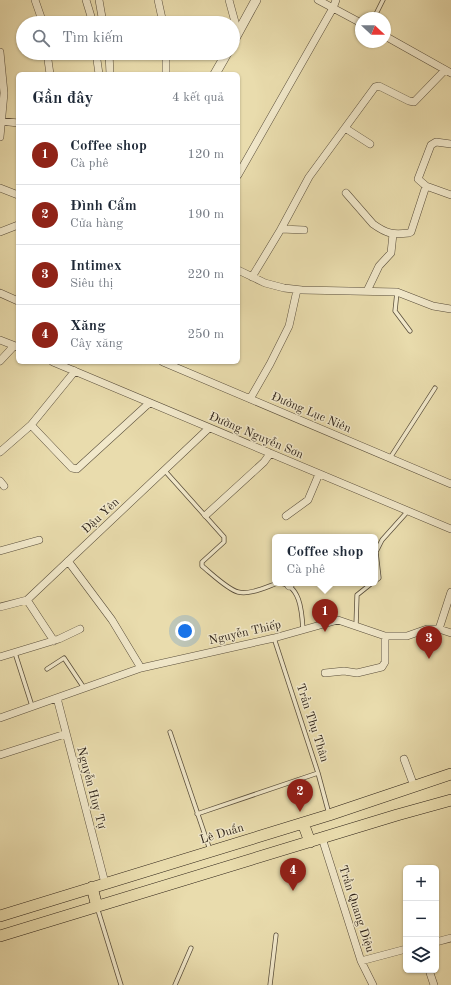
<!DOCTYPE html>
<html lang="vi">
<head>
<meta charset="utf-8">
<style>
	:root { --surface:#fff; --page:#f6f6f7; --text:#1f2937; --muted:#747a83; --line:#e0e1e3; --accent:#8f2418 }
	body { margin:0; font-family:"Old Standard TT",serif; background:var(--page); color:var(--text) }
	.controls { position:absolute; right:12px; bottom:12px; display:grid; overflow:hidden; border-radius:6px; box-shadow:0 1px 3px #0004 }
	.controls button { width:36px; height:36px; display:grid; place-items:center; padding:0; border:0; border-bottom:1px solid var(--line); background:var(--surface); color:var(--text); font:20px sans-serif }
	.compass { position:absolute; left:355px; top:12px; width:36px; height:36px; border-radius:50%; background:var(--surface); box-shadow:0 1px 3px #0004; rotate:112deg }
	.you { position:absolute; left:185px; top:631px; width:14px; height:14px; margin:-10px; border:3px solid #fff; border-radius:50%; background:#1a73e8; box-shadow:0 0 0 6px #1a73e833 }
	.badge { display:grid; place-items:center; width:26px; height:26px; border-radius:50%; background:var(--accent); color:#fff; font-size:13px; font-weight:700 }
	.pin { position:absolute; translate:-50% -33px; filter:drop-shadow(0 1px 2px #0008) }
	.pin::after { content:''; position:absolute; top:21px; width:14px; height:12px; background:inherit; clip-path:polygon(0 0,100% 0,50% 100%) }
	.popup { position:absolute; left:272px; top:534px; width:106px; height:52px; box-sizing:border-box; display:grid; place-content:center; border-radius:6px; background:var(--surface); filter:drop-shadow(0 1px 3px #0005); font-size:13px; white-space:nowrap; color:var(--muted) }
	.popup b { font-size:15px; color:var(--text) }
	.popup::after { content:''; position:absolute; left:50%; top:100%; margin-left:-8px; border:8px solid transparent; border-top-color:var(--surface) }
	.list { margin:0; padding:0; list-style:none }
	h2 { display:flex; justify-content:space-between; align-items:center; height:52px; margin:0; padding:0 16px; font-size:17px }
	h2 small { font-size:13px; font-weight:400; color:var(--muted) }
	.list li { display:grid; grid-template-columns:26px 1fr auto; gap:12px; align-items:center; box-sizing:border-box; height:60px; padding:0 16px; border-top:1px solid var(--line) }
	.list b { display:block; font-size:15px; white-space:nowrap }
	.list p { margin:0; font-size:13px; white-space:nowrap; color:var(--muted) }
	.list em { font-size:13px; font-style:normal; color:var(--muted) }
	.icon { flex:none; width:22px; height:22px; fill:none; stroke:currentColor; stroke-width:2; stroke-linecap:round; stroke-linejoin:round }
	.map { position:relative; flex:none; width:451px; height:985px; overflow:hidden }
	.search { position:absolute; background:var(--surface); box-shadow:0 1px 3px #0004; left:16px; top:16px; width:224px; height:44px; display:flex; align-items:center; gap:10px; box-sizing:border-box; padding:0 14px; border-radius:22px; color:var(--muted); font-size:15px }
	.panel { position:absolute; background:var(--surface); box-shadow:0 1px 3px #0004; left:16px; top:72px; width:224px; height:292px; border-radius:6px }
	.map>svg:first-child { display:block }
</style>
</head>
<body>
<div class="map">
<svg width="451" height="985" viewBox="0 0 451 985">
	<rect width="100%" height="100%" fill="#e9dcad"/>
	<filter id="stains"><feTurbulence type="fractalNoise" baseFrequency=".005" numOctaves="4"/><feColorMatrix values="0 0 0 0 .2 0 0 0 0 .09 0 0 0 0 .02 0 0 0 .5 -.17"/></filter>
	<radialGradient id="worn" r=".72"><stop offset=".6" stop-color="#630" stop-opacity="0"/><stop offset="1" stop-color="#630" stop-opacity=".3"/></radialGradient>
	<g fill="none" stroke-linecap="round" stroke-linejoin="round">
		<defs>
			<path id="service" d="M374,18L383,0
				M397,292L395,311L410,331
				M390,458L435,388
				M165,471L224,537V542L202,562V566C211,573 227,589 238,592C250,595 266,587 278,583C301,583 302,614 303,630
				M375,581L379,578L376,552L382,540L408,511
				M356,626L357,595L372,583
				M274,638L318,773L329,814
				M15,653L32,706
				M47,669L64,658L84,688
				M170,732L210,850
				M197,814L318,773
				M97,907L121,985
				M175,985L191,948
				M270,985L276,935"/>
			<path id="minor" d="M35,0L43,23
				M86,0L93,23
				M99,0L103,23
				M158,0L163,23
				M229,0L238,33
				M318,0L361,23
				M385,36L451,73
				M0,52L4,93L0,137
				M47,53L50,74
				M96,53L99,74
				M109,53L110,74
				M166,74V53
				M0,121L18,123
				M345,128L370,144
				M238,175L333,8L336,0
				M426,186L451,195
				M0,188L18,195
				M346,193L373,224C387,234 393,235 409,233L411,232L426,186L418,179L431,145L436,142L451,144
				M281,229L304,230
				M0,232L18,225
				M238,270L265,283L284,288L302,290L397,292L433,306L451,309
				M252,277L281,229L309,177L375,87L379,86L409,101L414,102L445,70
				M367,291L379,266L391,253L393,234
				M0,293L18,301
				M0,340L18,347
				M0,361L14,346
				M53,362L451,529
				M163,362L451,484
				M250,399L270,364L289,326L297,290
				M31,425L72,468L77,469L147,405L150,403
				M0,452L31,425L75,371
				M0,481L4,486
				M206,515L264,462L269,455L268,452
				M286,516L308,500L319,474
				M0,551L39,540
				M68,561L112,620L141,668
				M289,586L292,583
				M27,600L54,641
				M0,607L27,600L209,428
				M439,629L451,592
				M0,657L59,639L80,629
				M325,673L344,671L357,673L382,667L385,662V636
				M57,698L105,883
				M0,718L141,668L274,638L338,620L385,636H407L427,629H439L451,633
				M0,755L65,734
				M404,759L414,786
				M322,838L361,961L373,985
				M436,942L451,938
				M361,961L406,949
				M429,970L434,985"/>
			<path id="tertiary" d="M233,42L256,0
				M215,74L227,53"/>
			<path id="primary" d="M303,823L310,842
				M92,887L97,907
				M0,916L329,815L451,774
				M0,936L397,815L451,800"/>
		</defs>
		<!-- service casing -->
		<use href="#service" stroke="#594e3b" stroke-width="5"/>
		<!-- minor casing -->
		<use href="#minor" stroke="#594e3b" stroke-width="8"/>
		<!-- tertiary casing -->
		<use href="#tertiary" stroke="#594e3b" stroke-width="10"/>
		<!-- primary casing -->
		<use href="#primary" stroke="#291e15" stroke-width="12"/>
		<!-- service -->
		<use href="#service" stroke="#f1e8ca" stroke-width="3.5"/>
		<!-- minor -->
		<use href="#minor" stroke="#f1e8ca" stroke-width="7"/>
		<!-- tertiary -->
		<use href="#tertiary" stroke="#f1e8ca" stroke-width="9"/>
		<!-- primary -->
		<use href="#primary" stroke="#e9dcad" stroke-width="11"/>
	</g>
	<g text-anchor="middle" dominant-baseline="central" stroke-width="3" stroke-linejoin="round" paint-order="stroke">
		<!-- street labels -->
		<g font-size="12" fill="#291e15" stroke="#f1e8ca">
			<text transform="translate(311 413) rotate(23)">Đường Lục Niên</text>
			<text transform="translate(256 436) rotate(23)">Đường Nguyễn Sơn</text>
			<text transform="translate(101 516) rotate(-43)">Đậu Yên</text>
			<text transform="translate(245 633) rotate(-13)">Nguyễn Thiếp</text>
			<text transform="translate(312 723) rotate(72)">Trần Thụ Thân</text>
			<text transform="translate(91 788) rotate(75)">Nguyễn Huy Tự</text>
			<text transform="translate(222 834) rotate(-17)">Lê Duẩn</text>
			<text transform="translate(356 909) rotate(72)">Trần Quang Diệu</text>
		</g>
	</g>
	<rect width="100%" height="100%" filter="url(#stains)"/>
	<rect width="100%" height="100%" fill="url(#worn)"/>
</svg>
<div class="controls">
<button>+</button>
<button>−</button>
<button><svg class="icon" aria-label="layers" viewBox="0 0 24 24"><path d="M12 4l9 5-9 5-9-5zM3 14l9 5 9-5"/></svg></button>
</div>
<svg class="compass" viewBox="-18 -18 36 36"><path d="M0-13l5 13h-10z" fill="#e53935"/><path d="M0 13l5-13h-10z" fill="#747a83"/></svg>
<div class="you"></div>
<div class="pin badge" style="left:325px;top:632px">1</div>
<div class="popup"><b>Coffee shop</b>Cà phê</div>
<div class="pin badge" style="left:300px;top:812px">2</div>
<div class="pin badge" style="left:429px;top:659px">3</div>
<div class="pin badge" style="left:293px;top:891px">4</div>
<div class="search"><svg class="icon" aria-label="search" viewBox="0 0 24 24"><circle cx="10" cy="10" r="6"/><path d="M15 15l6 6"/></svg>Tìm kiếm</div>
<section class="panel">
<h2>Gần đây<small>4 kết quả</small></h2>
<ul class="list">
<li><span class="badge">1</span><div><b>Coffee shop</b><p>Cà phê</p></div><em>120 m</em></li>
<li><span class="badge">2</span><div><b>Đình Cẩm</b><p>Cửa hàng</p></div><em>190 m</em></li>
<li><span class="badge">3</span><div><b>Intimex</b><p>Siêu thị</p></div><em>220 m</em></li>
<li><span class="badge">4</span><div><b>Xăng</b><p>Cây xăng</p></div><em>250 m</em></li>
</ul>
</section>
</div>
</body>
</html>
